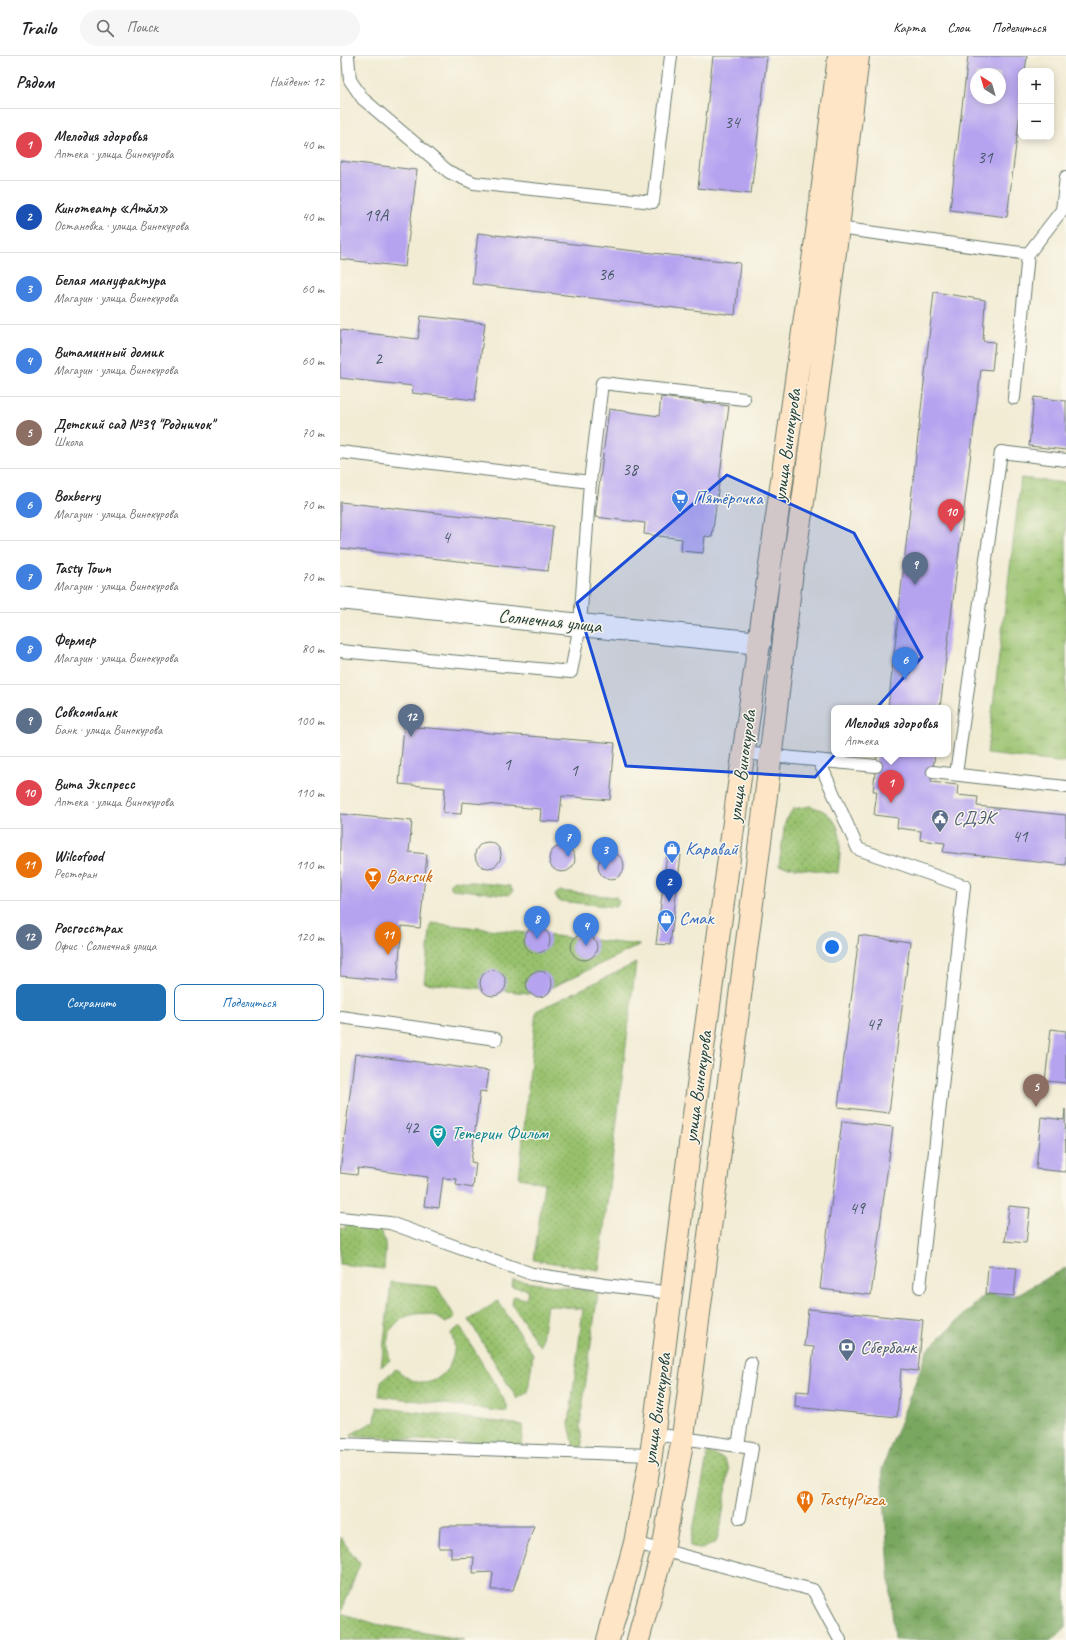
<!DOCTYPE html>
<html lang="ru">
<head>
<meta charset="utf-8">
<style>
	:root { --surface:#fff; --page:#f6f6f6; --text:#202124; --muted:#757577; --line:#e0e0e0; --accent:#1f6fb2 }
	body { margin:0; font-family:Caveat,sans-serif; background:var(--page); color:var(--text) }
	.controls { position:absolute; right:12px; top:12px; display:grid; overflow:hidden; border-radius:8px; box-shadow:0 2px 10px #0003 }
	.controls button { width:36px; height:36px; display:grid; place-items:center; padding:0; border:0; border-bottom:1px solid var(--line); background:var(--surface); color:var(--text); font:20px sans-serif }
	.compass { position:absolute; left:630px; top:12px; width:36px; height:36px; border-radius:50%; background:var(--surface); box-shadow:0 2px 10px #0003; rotate:323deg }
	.you { position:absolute; left:492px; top:891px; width:14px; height:14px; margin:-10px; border:3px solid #fff; border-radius:50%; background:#1a73e8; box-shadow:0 0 0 6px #1a73e833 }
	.badge { display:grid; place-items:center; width:26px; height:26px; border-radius:50%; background:var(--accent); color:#fff; font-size:13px; font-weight:700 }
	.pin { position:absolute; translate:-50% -33px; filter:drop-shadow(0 1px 2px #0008) }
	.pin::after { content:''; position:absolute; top:21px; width:14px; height:12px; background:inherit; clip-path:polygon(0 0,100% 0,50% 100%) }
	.popup { position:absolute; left:491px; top:649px; width:120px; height:52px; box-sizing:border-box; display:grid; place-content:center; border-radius:8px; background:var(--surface); filter:drop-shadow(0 1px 3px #0005); font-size:13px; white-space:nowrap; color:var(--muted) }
	.popup b { font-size:15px; color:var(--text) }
	.popup::after { content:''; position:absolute; left:50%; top:100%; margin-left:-8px; border:8px solid transparent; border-top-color:var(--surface) }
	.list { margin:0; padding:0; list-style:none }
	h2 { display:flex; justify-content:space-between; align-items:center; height:52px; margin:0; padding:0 16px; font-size:17px }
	h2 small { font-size:13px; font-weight:400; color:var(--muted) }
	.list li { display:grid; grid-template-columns:26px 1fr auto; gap:12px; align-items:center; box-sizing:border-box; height:72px; padding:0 16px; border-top:1px solid var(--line) }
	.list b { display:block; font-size:15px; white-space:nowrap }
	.list p { margin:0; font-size:13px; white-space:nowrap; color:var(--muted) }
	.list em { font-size:13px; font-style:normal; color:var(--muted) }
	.actions { display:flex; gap:8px; padding:12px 16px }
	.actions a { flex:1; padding:9px 0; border:1px solid var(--accent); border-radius:8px; text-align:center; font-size:14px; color:var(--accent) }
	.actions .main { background:var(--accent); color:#fff }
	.icon { flex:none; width:22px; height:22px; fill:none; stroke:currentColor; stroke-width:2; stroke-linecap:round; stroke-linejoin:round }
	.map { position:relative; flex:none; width:726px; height:1584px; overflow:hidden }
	header { display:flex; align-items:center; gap:24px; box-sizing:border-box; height:56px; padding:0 20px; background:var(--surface); border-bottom:1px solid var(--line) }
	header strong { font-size:19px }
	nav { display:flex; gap:22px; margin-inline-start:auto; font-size:14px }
	.search { width:280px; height:36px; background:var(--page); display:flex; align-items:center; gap:10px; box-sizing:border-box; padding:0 14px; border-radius:22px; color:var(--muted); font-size:15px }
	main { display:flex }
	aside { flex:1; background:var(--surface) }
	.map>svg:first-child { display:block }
</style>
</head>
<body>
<header>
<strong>Trailo</strong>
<div class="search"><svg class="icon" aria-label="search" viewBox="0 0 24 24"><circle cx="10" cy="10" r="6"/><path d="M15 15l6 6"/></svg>Поиск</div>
<nav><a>Карта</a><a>Слои</a><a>Поделиться</a></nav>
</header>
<main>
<aside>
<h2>Рядом<small>Найдено: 12</small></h2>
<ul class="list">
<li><span class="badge" style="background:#e0444e">1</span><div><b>Мелодия здоровья</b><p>Аптека · улица Винокурова</p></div><em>40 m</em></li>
<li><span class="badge" style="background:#1a4fb4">2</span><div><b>Кинотеатр «Атӑл»</b><p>Остановка · улица Винокурова</p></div><em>40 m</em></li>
<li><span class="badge" style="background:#3f7fe0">3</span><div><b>Белая мануфактура</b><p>Магазин · улица Винокурова</p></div><em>60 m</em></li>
<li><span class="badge" style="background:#3f7fe0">4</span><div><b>Витаминный домик</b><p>Магазин · улица Винокурова</p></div><em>60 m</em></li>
<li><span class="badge" style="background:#8d6e63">5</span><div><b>Детский сад №39 &quot;Родничок&quot;</b><p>Школа</p></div><em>70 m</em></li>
<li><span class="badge" style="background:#3f7fe0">6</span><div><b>Boxberry</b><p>Магазин · улица Винокурова</p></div><em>70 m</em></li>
<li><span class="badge" style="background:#3f7fe0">7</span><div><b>Tasty Town</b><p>Магазин · улица Винокурова</p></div><em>70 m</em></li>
<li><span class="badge" style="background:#3f7fe0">8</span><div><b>Фермер</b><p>Магазин · улица Винокурова</p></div><em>80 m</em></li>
<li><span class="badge" style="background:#5c6f8a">9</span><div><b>Совкомбанк</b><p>Банк · улица Винокурова</p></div><em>100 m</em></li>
<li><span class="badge" style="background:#e0444e">10</span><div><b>Вита Экспресс</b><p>Аптека · улица Винокурова</p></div><em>110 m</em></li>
<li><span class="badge" style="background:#e8710a">11</span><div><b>Wilcofood</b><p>Ресторан</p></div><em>110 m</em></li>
<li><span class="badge" style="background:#5c6f8a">12</span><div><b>Росгосстрах</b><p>Офис · Солнечная улица</p></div><em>120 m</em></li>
</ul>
<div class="actions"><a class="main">Сохранить</a><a>Поделиться</a></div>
</aside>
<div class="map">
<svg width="726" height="1584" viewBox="0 0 726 1584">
	<defs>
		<pattern id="grass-dots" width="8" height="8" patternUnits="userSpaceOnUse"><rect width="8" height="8" fill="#98c16d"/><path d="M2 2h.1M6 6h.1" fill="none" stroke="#7b9e5a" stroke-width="1.8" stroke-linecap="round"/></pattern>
		<pattern id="forest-crowns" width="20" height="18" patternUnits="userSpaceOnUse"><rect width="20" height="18" fill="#7aa760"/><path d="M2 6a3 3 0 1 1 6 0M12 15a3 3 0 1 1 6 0" fill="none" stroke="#638950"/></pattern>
		<pattern id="park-tufts" width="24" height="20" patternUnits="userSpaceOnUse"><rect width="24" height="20" fill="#98c16d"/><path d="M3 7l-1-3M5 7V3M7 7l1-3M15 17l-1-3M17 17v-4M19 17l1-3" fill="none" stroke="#7b9e5a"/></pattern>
	</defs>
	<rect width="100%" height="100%" fill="#fbf7ec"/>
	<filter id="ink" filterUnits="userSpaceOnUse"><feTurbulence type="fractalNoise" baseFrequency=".025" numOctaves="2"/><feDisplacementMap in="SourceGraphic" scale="8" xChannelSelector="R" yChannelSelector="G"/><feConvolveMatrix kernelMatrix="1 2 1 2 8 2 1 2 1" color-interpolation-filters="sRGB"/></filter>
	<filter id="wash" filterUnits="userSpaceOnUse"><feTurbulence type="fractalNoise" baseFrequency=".012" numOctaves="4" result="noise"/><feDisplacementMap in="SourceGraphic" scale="16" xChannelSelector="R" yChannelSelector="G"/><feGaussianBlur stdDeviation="0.9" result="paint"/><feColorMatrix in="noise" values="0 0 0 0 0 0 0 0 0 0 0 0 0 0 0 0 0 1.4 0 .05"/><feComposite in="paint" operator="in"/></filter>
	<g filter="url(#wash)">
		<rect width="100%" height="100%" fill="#f2ecd4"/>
		<!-- grass -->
		<path fill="url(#grass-dots)" stroke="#5c7f50" d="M470,750C475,752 481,753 485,756C506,770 500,796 498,817L439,810L445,766L453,753Z
			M114,824L170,830L173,835L169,839L112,833L109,828Z
			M220,835L276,841L279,846L276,851L219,845L215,839Z
			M91,867L300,889L198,938L84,927Z
			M296,907L259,1214L194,1204L204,1127L179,1122L196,955Z
			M6,1166L36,1169C49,1185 45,1194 44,1213L0,1208V1172L5,1173Z
			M173,1224L258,1236L240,1369L243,1393L234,1392L229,1368L243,1253L207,1249L201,1290L198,1288L172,1248L173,1240L186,1243L188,1233L172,1231Z
			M51,1226L97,1231L115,1261L106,1267C103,1265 99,1262 95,1260C80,1254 60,1259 51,1274C46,1282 48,1296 50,1304L41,1311Z
			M158,1245L193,1298L188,1336L177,1343L129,1264Z
			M120,1270L167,1349V1356L39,1340L41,1325L56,1313C62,1318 67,1322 74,1325C94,1333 112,1314 114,1295C115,1289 113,1283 111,1277Z
			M37,1351L183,1369L181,1391L10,1379L35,1365Z
			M368,1396L384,1403L389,1414L381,1469L376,1486L363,1493L350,1490Z
			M0,1481L20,1508L1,1557L36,1568L124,1584H0Z"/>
		<!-- forest -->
		<path fill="url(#forest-crowns)" stroke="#4c724a" d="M726,1212V1572L713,1584H554L542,1413L588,1293L646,1238L674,1240Z"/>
		<!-- park -->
		<path fill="url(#park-tufts)" stroke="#5c7f50" d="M681,422L726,427V707L647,698Z"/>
		<g id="blocks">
			<!-- building -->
			<path fill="#b5a3f0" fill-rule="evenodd" d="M373,0H427L411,138L358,132Z
				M628,0H687L685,15H681V49L667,161L610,154ZM636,18H660V42H636Z
				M0,105L77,114L65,211L0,203Z
				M138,177L400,207L395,259L132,228Z
				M594,236L645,244L643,285L655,286L652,314L641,313L600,652H548Z
				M81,260L145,267L135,344L72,337L73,330L0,322V274L78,283Z
				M321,341L389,350L372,481L365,480L363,497L341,495L342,483L304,478L305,467L255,461L269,353L319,360Z
				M694,341L726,345V394L689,390Z
				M0,446L213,470L208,515L0,492Z
				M64,670L275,687L270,744L222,740L219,766L200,765L201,753L122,746L121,758L103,757L105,732L59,728Z
				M542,698H595L591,726L618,729L617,739L638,741L637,750L726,759V809L603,796L605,787L580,784L581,775L557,772L558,762L534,759L537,735H533L537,699H542Z
				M0,758L72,765L69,796L87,798L80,872L62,870L57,925L0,920Z
				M135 799a13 13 0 1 1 26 0a13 13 0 1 1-26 0Z
				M209 803a13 13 0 1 1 26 0a13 13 0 1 1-26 0Z
				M258 810a13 13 0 1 1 26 0a13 13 0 1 1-26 0Z
				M327,798L341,799L330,889L316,888Z
				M184 884a13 13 0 1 1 26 0a13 13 0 1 1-26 0Z
				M231 891a13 13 0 1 1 26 0a13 13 0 1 1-26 0Z
				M519,879L570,886L549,1057L498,1051Z
				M140 927a13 13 0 1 1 26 0a13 13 0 1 1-26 0Z
				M186 928a13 13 0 1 1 26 0a13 13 0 1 1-26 0Z
				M711,973L726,975V1027L705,1025Z
				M15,998L149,1015L146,1036L140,1035L131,1106L136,1107L133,1132L116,1129L117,1123L103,1122L99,1152L84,1150L88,1121L18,1112L17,1119L0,1117Z
				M725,1053L726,1116L696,1113L701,1061L724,1064Z
				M502,1065L553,1071L531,1239L480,1233Z
				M669,1150L690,1152L686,1187L665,1185Z
				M648,1210L677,1212L674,1240L646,1238Z
				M468,1253L583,1264L578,1315L561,1313L557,1361L455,1351L456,1335L469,1336L474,1291L464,1290Z
				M100,1470H194L173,1534H151L153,1516L133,1517L134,1501L111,1502V1492H99Z"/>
		</g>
	</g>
	<g filter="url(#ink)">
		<use href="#blocks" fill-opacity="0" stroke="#697a6c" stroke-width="1"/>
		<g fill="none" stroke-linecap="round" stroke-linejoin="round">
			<defs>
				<path id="service" d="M8,0L10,24L23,43L109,116L134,127L313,146L331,0
					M498,172L688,198
					M674,342L688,198L722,154L726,121
					M0,396L250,426
					M0,595L231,616L240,569L250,426L262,327L404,343
					M403,697L536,710
					M479,705L518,793L624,830L580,1231
					M593,716L726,731
					M616,718L661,396L726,404
					M1,961L156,983
					M0,1162L50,1167L192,1218L265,1229L332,1237
					M314,1378L412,1392L400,1462
					M0,1388L311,1399
					M398,1390L411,1307
					M295,1487L473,1534L500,1584"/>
				<path id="minor" d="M0,542L240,569L420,587"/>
				<path id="secondary" d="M268,1584L295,1487L311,1399L348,1103L398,736L478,169L499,0
					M298,1584L323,1494L343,1381L426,739L452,515L464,439L498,172L518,0"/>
			</defs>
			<!-- service casing -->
			<use href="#service" stroke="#697a6c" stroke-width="14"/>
			<!-- minor casing -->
			<use href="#minor" stroke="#697a6c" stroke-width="24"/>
			<!-- secondary casing -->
			<use href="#secondary" stroke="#697a6c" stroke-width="24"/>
			<!-- service -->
			<use href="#service" stroke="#fff" stroke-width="12"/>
			<!-- minor -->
			<use href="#minor" stroke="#fff" stroke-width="22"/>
			<!-- secondary -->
			<use href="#secondary" stroke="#fee5c5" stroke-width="22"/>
		</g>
	</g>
	<!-- marked area -->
	<path fill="#1d4ed8" fill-opacity="0.2" stroke="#1d4ed8" stroke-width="3" stroke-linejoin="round" d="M387,419L514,477L582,601L475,721L286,710L237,547Z"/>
	<!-- icons -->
	<defs>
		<symbol id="supermarket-pin" viewBox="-11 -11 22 30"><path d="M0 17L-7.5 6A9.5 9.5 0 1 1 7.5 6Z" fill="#3f7fe0" stroke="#fbf7ec"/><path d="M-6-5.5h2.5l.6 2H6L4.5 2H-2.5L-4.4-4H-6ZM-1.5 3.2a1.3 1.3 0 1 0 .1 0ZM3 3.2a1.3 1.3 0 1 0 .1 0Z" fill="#fff"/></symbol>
		<symbol id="civic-pin" viewBox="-11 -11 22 30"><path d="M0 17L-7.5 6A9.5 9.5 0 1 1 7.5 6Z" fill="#5c6f8a" stroke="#fbf7ec"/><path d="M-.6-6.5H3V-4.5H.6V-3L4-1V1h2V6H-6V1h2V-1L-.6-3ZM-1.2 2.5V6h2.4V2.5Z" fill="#fff"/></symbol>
		<symbol id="shop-pin" viewBox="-11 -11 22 30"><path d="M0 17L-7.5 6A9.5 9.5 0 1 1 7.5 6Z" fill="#3f7fe0" stroke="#fbf7ec"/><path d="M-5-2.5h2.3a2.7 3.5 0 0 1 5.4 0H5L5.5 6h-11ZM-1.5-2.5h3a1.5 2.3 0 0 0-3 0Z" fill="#fff"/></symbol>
		<symbol id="bar-pin" viewBox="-11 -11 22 30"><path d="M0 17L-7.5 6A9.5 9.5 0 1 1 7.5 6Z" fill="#e8710a" stroke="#fbf7ec"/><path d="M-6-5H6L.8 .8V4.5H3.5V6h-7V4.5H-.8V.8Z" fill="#fff"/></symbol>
		<symbol id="theatre-pin" viewBox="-11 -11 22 30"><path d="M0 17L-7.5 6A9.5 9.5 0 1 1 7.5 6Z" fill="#0f9aa8" stroke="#fbf7ec"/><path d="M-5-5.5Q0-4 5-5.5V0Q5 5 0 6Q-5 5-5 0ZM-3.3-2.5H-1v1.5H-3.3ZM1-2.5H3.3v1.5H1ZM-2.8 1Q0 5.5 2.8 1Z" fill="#fff"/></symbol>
		<symbol id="bank-pin" viewBox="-11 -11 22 30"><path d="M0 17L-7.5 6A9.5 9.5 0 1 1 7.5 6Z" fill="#5c6f8a" stroke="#fbf7ec"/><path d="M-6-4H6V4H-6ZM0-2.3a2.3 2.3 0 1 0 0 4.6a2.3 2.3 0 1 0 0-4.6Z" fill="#fff"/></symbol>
		<symbol id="restaurant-pin" viewBox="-11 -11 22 30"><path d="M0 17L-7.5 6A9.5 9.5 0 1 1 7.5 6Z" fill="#e8710a" stroke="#fbf7ec"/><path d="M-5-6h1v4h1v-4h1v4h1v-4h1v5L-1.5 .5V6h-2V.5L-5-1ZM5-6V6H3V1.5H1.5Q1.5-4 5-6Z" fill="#fff"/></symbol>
	</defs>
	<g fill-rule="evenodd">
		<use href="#supermarket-pin" x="330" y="432" width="20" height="27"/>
		<use href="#civic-pin" x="590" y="752" width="20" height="27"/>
		<use href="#shop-pin" x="322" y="783" width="20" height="27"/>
		<use href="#bar-pin" x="23" y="810" width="20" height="27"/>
		<use href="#shop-pin" x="316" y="852" width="20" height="27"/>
		<use href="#theatre-pin" x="88" y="1067" width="20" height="27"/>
		<use href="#bank-pin" x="497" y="1281" width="20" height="27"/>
		<use href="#restaurant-pin" x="455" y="1433" width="20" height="27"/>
	</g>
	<g text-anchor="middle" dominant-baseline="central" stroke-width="3" stroke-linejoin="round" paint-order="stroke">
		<!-- number labels -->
		<g font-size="17" fill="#445663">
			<text x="392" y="66">34</text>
			<text x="645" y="101">31</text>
			<text x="36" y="159">19А</text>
			<text x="266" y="218">36</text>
			<text x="38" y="302">2</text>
			<text x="290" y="413">38</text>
			<text x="106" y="481">4</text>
			<text x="167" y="708">1</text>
			<text x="234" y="714">1</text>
			<text x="680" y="780">41</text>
			<text x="534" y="968">47</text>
			<text x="71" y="1071">42</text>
			<text x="517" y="1152">49</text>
		</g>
		<!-- street labels -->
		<g font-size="19" fill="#1f3d34" stroke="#fbf7ec">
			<text transform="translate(447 389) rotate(-82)">улица Винокурова</text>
			<text transform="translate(210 565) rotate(6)">Солнечная улица</text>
			<text transform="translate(402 710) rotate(-82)">улица Винокурова</text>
			<text transform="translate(358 1031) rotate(-82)">улица Винокурова</text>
			<text transform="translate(317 1353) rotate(-82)">улица Винокурова</text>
		</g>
		<!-- shop labels -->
		<g font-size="19" fill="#366cbe" stroke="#fbf7ec" text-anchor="start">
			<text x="353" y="442">Пятёрочка</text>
			<text x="345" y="793">Каравай</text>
			<text x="339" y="862">Смак</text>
		</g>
		<!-- service labels -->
		<g font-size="19" fill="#4e5e75" stroke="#fbf7ec" text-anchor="start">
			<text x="613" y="762">СДЭК</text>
			<text x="520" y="1291">Сбербанк</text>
		</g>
		<!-- food labels -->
		<g font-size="19" fill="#c56008" stroke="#fbf7ec" text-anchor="start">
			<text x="46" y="820">Barsuk</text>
			<text x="478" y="1443">TastyPizza</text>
		</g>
		<!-- culture labels -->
		<g font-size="19" fill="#0d838f" stroke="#fbf7ec" text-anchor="start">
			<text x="111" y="1077">Тетерин Фильм</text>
		</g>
	</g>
</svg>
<div class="controls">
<button>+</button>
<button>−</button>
</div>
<svg class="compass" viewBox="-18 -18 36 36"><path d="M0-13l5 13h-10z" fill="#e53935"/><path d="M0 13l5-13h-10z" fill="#757577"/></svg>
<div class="you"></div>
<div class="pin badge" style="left:551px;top:747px;background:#e0444e">1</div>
<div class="popup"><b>Мелодия здоровья</b>Аптека</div>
<div class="pin badge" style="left:329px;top:846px;background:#1a4fb4">2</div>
<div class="pin badge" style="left:265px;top:814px;background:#3f7fe0">3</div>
<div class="pin badge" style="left:246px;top:890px;background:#3f7fe0">4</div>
<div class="pin badge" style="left:696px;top:1051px;background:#8d6e63">5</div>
<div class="pin badge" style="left:565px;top:624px;background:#3f7fe0">6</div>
<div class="pin badge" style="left:228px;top:801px;background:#3f7fe0">7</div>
<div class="pin badge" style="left:197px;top:883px;background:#3f7fe0">8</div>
<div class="pin badge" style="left:575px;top:529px;background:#5c6f8a">9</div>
<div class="pin badge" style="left:611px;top:476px;background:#e0444e">10</div>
<div class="pin badge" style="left:48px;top:899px;background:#e8710a">11</div>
<div class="pin badge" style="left:71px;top:681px;background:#5c6f8a">12</div>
</div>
</main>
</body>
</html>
